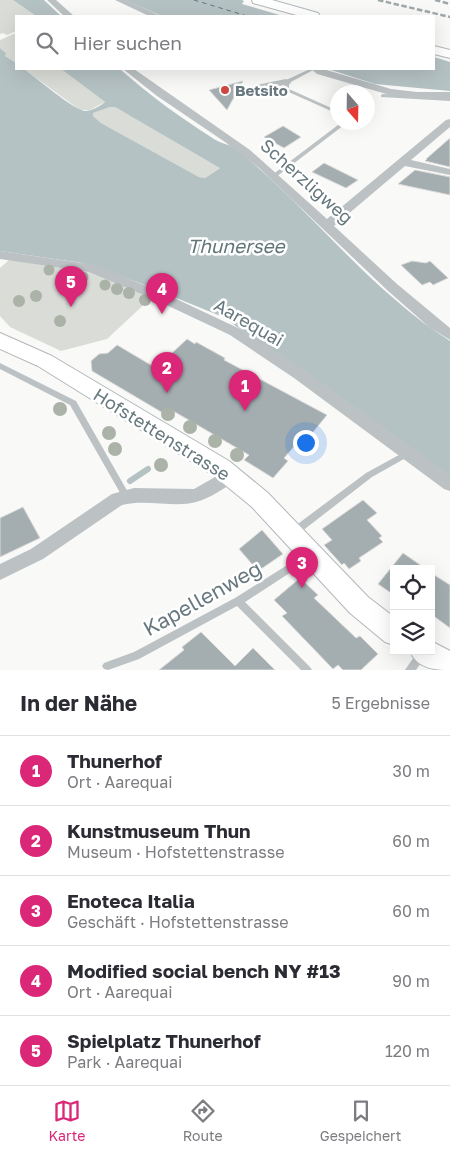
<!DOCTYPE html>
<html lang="de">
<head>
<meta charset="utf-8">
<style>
	:root { --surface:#fff; --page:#f2f2f3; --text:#2b2b33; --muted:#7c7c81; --line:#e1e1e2; --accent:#db2777 }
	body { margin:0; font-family:"Golos Text",sans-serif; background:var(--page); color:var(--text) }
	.controls { position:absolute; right:15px; bottom:15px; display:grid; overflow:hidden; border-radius:0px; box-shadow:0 5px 20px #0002 }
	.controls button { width:45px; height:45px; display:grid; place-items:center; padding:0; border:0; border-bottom:1px solid var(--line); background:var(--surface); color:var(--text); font:25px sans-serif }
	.compass { position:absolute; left:330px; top:85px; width:45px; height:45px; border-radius:50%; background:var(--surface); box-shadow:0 5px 20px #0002; rotate:160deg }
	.you { position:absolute; left:305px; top:442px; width:18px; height:18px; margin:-12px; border:4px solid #fff; border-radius:50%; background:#1a73e8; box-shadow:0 0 0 8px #1a73e833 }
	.badge { display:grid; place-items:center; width:32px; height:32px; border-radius:50%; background:var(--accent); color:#fff; font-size:16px; font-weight:700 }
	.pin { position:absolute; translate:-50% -41px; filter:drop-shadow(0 1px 2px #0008) }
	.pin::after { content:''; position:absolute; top:26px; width:18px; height:15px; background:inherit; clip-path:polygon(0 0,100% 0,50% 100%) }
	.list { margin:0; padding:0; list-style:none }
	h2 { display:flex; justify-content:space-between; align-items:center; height:65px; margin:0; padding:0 20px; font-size:21px }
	h2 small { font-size:16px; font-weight:400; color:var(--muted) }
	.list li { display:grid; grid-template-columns:32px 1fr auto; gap:15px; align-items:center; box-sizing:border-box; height:70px; padding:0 20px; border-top:1px solid var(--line) }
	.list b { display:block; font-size:19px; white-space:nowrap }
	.list p { margin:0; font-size:16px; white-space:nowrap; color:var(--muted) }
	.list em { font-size:16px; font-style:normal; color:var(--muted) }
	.icon { flex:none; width:28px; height:28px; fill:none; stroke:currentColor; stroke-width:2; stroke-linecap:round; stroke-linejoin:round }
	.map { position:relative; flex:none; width:450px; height:670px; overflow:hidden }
	.search { position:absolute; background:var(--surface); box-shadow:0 5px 20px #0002; left:15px; right:15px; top:15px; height:55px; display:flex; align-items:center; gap:12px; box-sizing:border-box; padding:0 18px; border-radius:0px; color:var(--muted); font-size:19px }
	.sheet { height:415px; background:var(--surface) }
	nav { display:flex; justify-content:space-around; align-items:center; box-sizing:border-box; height:70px; border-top:1px solid var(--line); background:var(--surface); font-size:14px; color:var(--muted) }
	nav a { display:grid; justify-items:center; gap:2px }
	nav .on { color:var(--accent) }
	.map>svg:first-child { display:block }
</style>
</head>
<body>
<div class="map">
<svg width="450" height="670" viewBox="0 0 450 670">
	<rect width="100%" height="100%" fill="#f9f9f7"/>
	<!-- green -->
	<path fill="#daddd7" d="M0,0H13L36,16H16V31L7,35L3,33L0,34Z
		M16,33V63L5,56V52L0,48V40Z
		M24,69H61L105,102L90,110H80Z
		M110,107H115L221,167L205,178L199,177L101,123L93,116L92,113Z
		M9,260L87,272L151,298L107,339L61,351L10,327L0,316V268Z"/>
	<!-- water -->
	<path fill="#b5c2c4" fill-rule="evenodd" d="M13,0H44L61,16H36Z
		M125,0H242L244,1L242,4L283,16H162Z
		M0,48L6,53L5,56L16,63V69H24C35,77 74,110 85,111C91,111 101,106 105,102L61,69H120C149,95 181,118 214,139C220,143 226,144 232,146C237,149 242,154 247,158C316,217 373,292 450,341V477L223,317L137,282L82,263L0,251ZM110,107H115L220,168L205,178L199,177L101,123L93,116V113Z
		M434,57L450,62V91L375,84L328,69H434Z"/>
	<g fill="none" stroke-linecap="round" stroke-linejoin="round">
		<!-- stream -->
		<path stroke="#b5c2c4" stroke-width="6" d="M130,481L148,469"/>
		<!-- ferry -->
		<path stroke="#627678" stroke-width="1" stroke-dasharray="4.5 4" stroke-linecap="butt" d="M194,0L247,16"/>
	</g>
	<!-- building -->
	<path fill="#a4aeb1" stroke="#dbdad9" d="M243,81L227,110L209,90Z
		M283,126L301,137L284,148L264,137Z
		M450,138V167L425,161L427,159H426Z
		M324,163L358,180L346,188L312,172Z
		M415,170L450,177V195L398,184Z
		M412,261L426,263L430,261L448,278L433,285L430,282L422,285L401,265Z
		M187,339L195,344L196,342L225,358L224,360L327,415L309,437L304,435L284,458L288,461L273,478L244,460L249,455L168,408L163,413L92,371L91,361L99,354L108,353L117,345L156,368Z
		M363,500L377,513L367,520L382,536L379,538L383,542L359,558L361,561L349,569L344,563L342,565L324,545L332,540L322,529Z
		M23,507L40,538L0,557V518Z
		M262,530L283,554L258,571L239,549Z
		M403,553L426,569H394V595L378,584Z
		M431,573L450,585V628L431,614Z
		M300,578L318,595L314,598L356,638L360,636L378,654L361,670H343L338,665L333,669L282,616L287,613L274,600Z
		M201,632L235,666L253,648L275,670H159L184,650L182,647Z"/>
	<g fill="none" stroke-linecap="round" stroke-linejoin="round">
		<defs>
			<path id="secondary" d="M252,0H272L318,13L320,16H300L253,3Z
				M434,46L450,50V58L434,54Z
				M0,333L52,356L229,461L268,493L368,597L394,617V645L385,642L350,613L252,507L213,475L38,366L0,349Z
				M431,641L450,651V670C433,670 417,668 410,651H431Z"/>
		</defs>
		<!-- secondary casing -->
		<use href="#secondary" stroke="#b1b8bb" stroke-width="2"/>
		<!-- lane -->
		<path fill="#bcc2c4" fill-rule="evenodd" d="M310,69H315L289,83V89L338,111V114L284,90V81Z
			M383,94L450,97V101L381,97V95Z
			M342,122H348L276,177H272V175Z
			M0,363L76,401L129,494L130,496L129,498L126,499L123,498L70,405L0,369Z
			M408,450L411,451L412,453L411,455L372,477L297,535L294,536L291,535L290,532L291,529L366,473Z
			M308,552L311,553L312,556L311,559L245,602L310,667L312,670H301L237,606L139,659L108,670L104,669L102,666L104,663L134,652L235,598Z
			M418,651H425L427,654L416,670H405Z"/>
		<!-- street -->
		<path fill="#bcc2c4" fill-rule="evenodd" d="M47,0H56L74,16H64Z
			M115,0H126L161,16H149Z
			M123,69H134L250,150L327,219L446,120L450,119V127L411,160L450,169V175L405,166L334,226L397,284L450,328V340L429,327L387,290L258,167L225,142L157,96Z
			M311,69H323L391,89L417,92H450V98H417L390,95L317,74Z
			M286,79L291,82L290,84L260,90L255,87L256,85Z
			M0,251L95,265L168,295L240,329L304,370L450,475V491L444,489L294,378L230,335L158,301L88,272L0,259Z
			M231,468L237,470L239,475L237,480C224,488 211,498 196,502C175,508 147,499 122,505L43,559L0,580V564L31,549L112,494L134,488L194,489Z"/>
		<!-- secondary -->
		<use href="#secondary" fill="#fff" fill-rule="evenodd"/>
		<!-- rail -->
		<path stroke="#9fa8aa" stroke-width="2.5" stroke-dasharray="5.5 2.5" stroke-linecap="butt" d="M378,0L450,17
			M435,0L450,4"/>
	</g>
	<!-- trees -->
	<g fill="#abb2a7">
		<circle cx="49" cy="270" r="5.5"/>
		<circle cx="83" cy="277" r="5.5"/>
		<circle cx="105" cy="285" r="5.5"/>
		<circle cx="117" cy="289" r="6"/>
		<circle cx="129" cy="293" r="6"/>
		<circle cx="36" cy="296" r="6"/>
		<circle cx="145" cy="300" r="6"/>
		<circle cx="19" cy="301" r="6"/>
		<circle cx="60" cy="321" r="6"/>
		<circle cx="60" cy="409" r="7"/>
		<circle cx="168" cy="414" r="7"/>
		<circle cx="190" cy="427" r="7"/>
		<circle cx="109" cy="433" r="7"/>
		<circle cx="215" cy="441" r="7"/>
		<circle cx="115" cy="449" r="7"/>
		<circle cx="237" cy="455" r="7"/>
		<circle cx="161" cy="465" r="7"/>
	</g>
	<!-- markers -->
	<circle fill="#d04940" stroke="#fff" stroke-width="2" cx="225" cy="90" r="5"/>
	<g text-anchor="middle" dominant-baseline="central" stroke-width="5" stroke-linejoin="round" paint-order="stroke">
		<!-- far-poi labels -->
		<g font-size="15" font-weight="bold" fill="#67797e" stroke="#fff" text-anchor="start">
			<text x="235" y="90">Betsito</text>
		</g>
		<!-- street labels -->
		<g font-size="18" fill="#67797e" stroke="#fff">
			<text transform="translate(307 181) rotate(42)">Scherzligweg</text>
			<text transform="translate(249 322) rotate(30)">Aarequai</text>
			<text transform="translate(162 434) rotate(32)">Hofstettenstrasse</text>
		</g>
		<!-- water labels -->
		<g font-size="19" font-style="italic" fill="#627678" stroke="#fff">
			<text x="236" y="245">Thunersee</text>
		</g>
		<!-- near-street labels -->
		<g font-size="21" fill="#67797e" stroke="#fff">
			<text transform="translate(202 598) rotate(-29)">Kapellenweg</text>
		</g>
	</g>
</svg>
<div class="controls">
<button><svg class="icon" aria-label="locate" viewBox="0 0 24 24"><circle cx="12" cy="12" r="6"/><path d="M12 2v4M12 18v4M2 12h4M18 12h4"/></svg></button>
<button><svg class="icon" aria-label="layers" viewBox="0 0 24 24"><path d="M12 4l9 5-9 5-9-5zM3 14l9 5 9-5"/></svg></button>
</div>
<svg class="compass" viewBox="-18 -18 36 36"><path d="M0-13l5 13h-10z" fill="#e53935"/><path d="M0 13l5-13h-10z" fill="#7c7c81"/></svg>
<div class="you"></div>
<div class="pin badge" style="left:245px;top:411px">1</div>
<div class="pin badge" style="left:167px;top:393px">2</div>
<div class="pin badge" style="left:302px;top:588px">3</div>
<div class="pin badge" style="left:162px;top:314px">4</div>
<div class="pin badge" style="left:71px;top:307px">5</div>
<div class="search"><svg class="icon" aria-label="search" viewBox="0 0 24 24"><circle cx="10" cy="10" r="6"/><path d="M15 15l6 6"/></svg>Hier suchen</div>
</div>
<section class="sheet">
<h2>In der Nähe<small>5 Ergebnisse</small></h2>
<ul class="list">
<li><span class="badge">1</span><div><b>Thunerhof</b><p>Ort · Aarequai</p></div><em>30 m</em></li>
<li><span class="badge">2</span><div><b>Kunstmuseum Thun</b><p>Museum · Hofstettenstrasse</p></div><em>60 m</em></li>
<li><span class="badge">3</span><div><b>Enoteca Italia</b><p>Geschäft · Hofstettenstrasse</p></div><em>60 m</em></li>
<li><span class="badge">4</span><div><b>Modified social bench NY #13</b><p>Ort · Aarequai</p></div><em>90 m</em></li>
<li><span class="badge">5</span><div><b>Spielplatz Thunerhof</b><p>Park · Aarequai</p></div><em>120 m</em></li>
</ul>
</section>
<nav>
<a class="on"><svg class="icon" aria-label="map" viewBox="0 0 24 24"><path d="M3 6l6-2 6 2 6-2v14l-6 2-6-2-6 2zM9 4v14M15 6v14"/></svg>Karte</a>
<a><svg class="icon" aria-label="directions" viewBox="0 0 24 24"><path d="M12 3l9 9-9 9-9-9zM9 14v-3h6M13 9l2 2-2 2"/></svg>Route</a>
<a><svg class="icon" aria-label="saved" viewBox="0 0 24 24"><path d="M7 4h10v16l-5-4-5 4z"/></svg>Gespeichert</a>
</nav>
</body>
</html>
